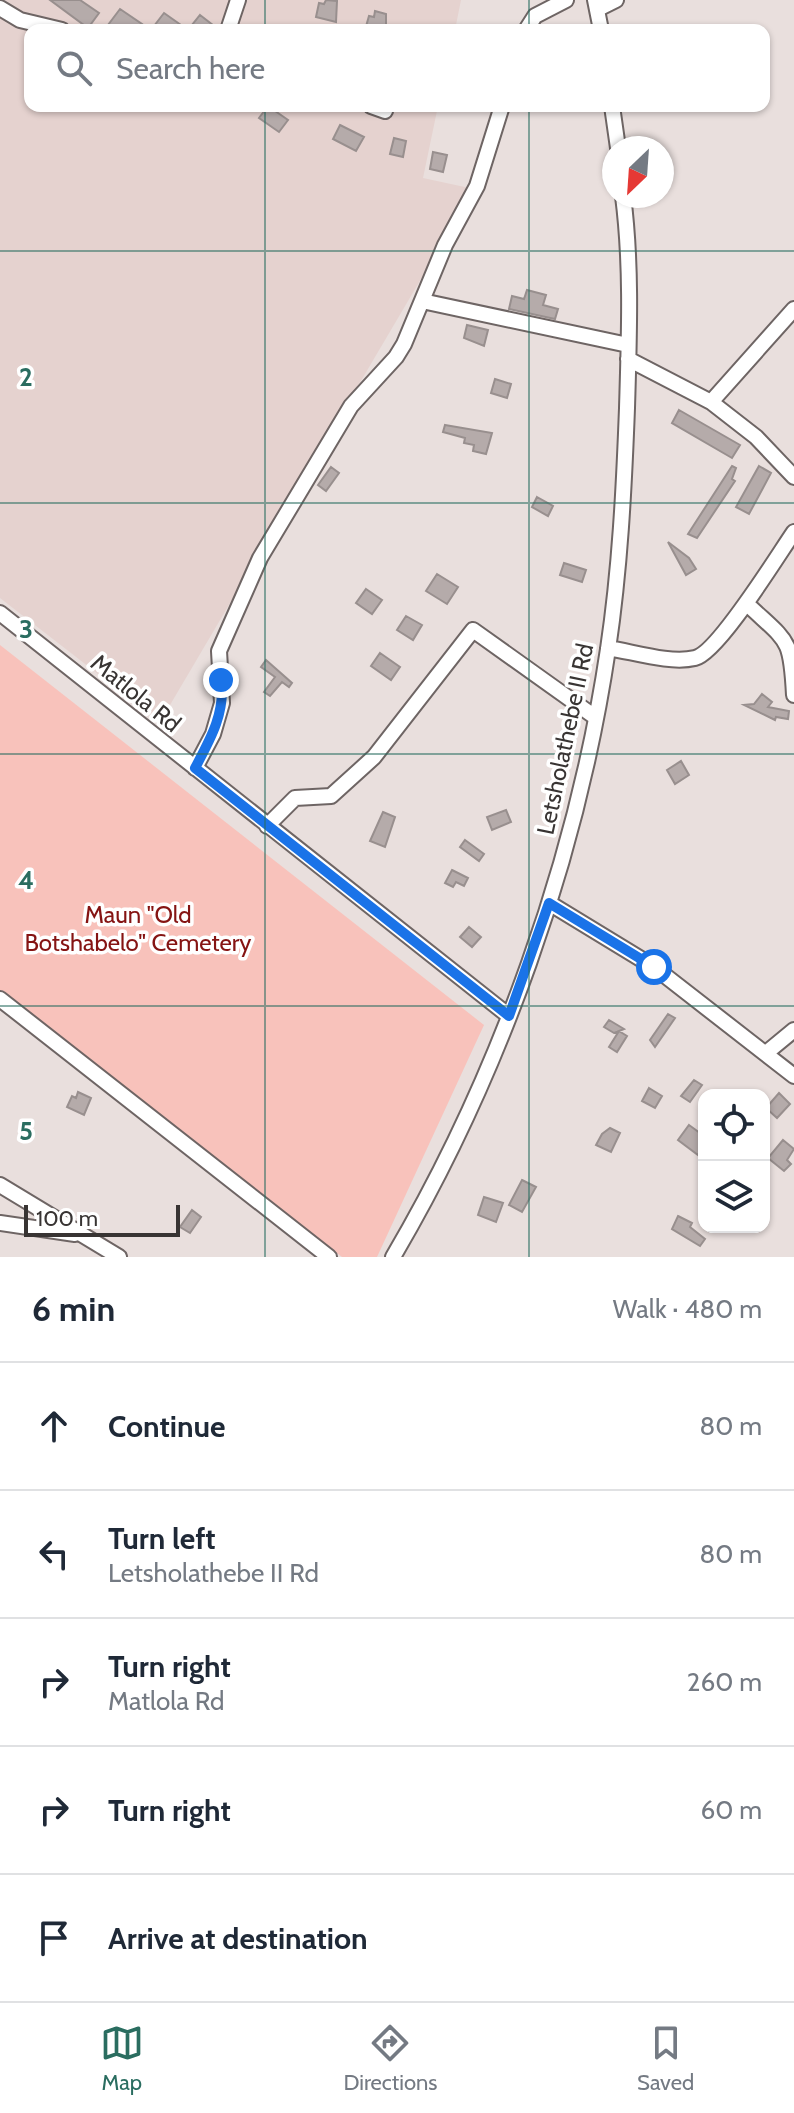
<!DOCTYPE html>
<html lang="en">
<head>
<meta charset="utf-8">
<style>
	:root { --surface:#fff; --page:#f6f6f7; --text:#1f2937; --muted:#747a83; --line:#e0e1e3; --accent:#2a6d60 }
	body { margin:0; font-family:Cabin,sans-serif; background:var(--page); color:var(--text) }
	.controls { position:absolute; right:24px; bottom:24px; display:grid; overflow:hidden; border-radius:16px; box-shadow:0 2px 6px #0004 }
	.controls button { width:72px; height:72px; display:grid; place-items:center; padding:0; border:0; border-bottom:2px solid var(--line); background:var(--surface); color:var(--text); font:40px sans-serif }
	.compass { position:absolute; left:602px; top:136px; width:72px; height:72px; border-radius:50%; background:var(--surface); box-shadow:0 2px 6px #0004; rotate:205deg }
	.scale { position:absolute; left:24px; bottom:20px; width:156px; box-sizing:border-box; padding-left:8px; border:4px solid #383433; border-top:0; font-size:22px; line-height:28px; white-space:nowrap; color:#383433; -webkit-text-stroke:6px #fff; paint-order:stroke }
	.stop { position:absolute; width:24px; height:24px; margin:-18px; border:6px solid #1a73e8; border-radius:50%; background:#fff }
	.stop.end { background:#1a73e8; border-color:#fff; box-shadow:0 2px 8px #0008 }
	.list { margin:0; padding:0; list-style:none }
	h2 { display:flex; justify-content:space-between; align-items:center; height:104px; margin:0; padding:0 32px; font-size:34px }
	h2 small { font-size:26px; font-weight:400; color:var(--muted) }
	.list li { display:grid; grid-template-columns:52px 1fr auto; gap:24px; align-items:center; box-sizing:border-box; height:128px; padding:0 32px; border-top:2px solid var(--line) }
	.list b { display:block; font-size:30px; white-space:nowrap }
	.list p { margin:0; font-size:26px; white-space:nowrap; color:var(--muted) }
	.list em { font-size:26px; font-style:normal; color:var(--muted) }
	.icon { flex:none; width:44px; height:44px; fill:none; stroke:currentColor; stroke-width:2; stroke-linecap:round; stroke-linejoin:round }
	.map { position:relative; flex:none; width:794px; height:1257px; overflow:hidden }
	.search { position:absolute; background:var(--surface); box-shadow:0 2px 6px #0004; left:24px; right:24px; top:24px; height:88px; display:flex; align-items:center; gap:20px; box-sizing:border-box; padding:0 28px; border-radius:16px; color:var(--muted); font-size:30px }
	.sheet { height:744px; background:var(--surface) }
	nav { display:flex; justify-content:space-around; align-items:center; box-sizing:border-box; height:112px; border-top:2px solid var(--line); background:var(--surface); font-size:22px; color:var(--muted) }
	nav a { display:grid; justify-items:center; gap:4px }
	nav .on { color:var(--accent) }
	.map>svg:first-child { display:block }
</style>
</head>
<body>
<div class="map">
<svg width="794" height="1257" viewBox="0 0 794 1257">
	<rect width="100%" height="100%" fill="#e9dfdd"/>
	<!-- built -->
	<path fill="#e5d2cf" d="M0,0H461L455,30H30V106H438L423,178L474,189L160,722L0,598Z"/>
	<!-- green -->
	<path fill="#f8c2bb" d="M0,645L484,1025L377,1257H342L0,996Z"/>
	<!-- building -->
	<path fill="#b5abaa" stroke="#988f8e" stroke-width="2" d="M50,0H80L99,13L88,28Z
		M326,0L337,1L336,22L316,17L319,3L324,4Z
		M120,9L142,24L137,30H115L108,25Z
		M375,11L386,14V30H365L369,16L374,17Z
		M164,13L188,30H151Z
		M200,15L218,29V30H188Z
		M268,106L288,120L279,132L259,118Z
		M340,125L364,137L356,151L333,139Z
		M394,138L406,141L403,157L390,154Z
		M433,152L447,155L443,172L430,169Z
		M527,290L546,295L543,305L558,309L555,319L509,309L512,296L524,299Z
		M467,325L488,330L484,346L464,338Z
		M495,379L511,384L507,398L491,393Z
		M679,410L740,445L732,458L672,423Z
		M445,425L492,433L486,454L473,451L474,445L464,443L465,438L443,432Z
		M732,466L736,468L732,479L735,481L697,538L688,534Z
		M759,466L771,473L749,514L736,507Z
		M331,467L339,473L326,491L318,485Z
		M537,497L553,506L548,516L532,507Z
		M668,542L689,558L696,569L686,575Z
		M564,563L586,570L582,582L560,575Z
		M437,574L458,587L447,604L426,591Z
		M366,589L382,600L372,614L356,603Z
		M406,616L422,625L413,640L397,630Z
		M380,653L400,667L391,680L371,666Z
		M266,660L292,683L289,687L282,682L270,696L264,692L275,677L261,667Z
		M762,694L772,702L768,707L789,711L788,719L776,717L775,720L744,705L754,704Z
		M681,761L689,775L675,784L667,770Z
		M506,810L511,822L492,830L487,817Z
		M383,812L395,817L385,847L370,841Z
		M465,840L484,854L479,861L460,847Z
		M452,870L468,878L464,886L456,882L453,887L445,883Z
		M469,927L481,937L472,947L460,937Z
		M668,1014L675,1018L655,1047L650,1040Z
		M609,1020L624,1029L619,1031L627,1036L617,1052L609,1047L619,1031L614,1033L604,1027Z
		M694,1080L702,1085L690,1102L681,1096Z
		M649,1088L662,1096L655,1108L642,1101Z
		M78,1092L91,1098L84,1115L67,1107L72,1096L76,1098Z
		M779,1093L790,1104L777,1118L766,1108Z
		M689,1125L704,1136V1146L698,1155L678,1140Z
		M610,1128L620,1133L611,1152L596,1145L602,1134Z
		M783,1140L794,1149L787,1160L791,1164L784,1171L768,1158Z
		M522,1180L536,1187L522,1212L509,1205Z
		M484,1197L503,1203L496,1222L478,1215Z
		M192,1210L201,1217L190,1233L180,1227Z
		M678,1216L692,1223L690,1227L705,1239L700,1246L672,1229Z"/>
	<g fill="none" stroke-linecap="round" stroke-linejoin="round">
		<defs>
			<path id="minor" d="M595,0L601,30
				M0,8L20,20L62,30
				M598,9L616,0
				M228,30L238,0
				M526,30L535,16L566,0
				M371,106L385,111
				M612,106L618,148
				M422,301L628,345
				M628,359L711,402L756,437L794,477
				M711,402L794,309
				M746,603C788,643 791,636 794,695
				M0,613L509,1016
				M608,648C634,652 670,664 695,658C718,653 778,555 794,532
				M195,768L213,734L222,703L219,651L260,558L351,406L396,357L404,344L445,245L477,186L502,106
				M267,826L295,798L331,796L374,757L473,630L595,717
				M549,903L654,967L794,1076
				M0,999L329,1257
				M766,1053L794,1030
				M0,1185L119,1257
				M0,1223L75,1234
				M393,1257C500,1075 577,858 608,649C620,569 624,488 627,408C629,338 632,265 623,196"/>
		</defs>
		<!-- minor casing -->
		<use href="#minor" stroke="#6e6564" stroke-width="18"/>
		<!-- minor -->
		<use href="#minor" stroke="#fff" stroke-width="14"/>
	</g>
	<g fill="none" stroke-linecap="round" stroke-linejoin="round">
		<!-- route -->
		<path stroke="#1a73e8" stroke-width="10" d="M221,680C226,712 210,740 195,768L509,1016L549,903L654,967"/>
	</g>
	<!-- grid -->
	<path fill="none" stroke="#2a6d60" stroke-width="2" stroke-opacity="0.55" d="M265,0V30M529,0V30M265,106V1257M529,106V1257M0,251H794M0,503H794M0,754H794M0,1006H794"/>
	<g text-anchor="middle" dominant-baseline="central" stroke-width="7" stroke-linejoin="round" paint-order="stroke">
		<!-- street labels -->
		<g font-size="24" fill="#383433" stroke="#fff">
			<text transform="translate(136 693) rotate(39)">Matlola Rd</text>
			<text transform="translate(565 739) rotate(-78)">Letsholathebe II Rd</text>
		</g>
		<!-- park labels -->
		<g font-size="24" fill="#851413" stroke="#fff">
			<text x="138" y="914">Maun "Old<tspan x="138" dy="28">Botshabelo" Cemetery</tspan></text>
		</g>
	</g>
	<g font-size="26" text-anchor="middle" font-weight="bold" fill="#2a6d60" stroke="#fff" stroke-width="7" stroke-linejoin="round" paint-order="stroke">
		<text x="26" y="386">2</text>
		<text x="26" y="638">3</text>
		<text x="26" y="889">4</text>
		<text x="26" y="1140">5</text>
	</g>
</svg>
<div class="controls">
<button><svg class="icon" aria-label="locate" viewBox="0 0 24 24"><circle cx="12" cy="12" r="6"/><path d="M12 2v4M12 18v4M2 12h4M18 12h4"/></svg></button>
<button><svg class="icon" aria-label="layers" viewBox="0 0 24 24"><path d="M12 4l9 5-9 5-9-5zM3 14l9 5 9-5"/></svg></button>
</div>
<svg class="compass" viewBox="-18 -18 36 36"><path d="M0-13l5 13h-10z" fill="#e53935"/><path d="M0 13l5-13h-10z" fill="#747a83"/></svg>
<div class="scale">100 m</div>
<div class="stop" style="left:654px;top:967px"></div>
<div class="stop end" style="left:221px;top:680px"></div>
<div class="search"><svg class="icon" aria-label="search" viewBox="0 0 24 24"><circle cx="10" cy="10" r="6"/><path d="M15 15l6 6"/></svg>Search here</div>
</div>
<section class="sheet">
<h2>6 min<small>Walk · 480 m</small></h2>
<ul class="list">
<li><svg class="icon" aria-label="ahead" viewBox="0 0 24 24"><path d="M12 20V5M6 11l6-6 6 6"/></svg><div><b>Continue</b></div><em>80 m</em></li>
<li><svg class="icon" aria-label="left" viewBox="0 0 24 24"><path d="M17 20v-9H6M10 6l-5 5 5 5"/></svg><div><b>Turn left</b><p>Letsholathebe II Rd</p></div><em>80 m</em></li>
<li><svg class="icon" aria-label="right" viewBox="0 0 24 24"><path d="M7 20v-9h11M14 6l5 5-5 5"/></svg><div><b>Turn right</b><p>Matlola Rd</p></div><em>260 m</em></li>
<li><svg class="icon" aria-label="right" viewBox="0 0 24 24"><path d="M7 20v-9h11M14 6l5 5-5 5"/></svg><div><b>Turn right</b></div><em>60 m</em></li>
<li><svg class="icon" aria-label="arrive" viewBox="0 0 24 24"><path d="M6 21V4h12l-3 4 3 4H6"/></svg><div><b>Arrive at destination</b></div></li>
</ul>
</section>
<nav>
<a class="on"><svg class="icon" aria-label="map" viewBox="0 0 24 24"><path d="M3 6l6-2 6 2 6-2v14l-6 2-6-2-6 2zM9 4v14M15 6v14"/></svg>Map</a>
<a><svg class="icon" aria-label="directions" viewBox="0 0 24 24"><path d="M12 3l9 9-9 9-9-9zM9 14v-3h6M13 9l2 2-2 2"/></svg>Directions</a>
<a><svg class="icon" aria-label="saved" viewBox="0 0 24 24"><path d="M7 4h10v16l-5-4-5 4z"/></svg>Saved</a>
</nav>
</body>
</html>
